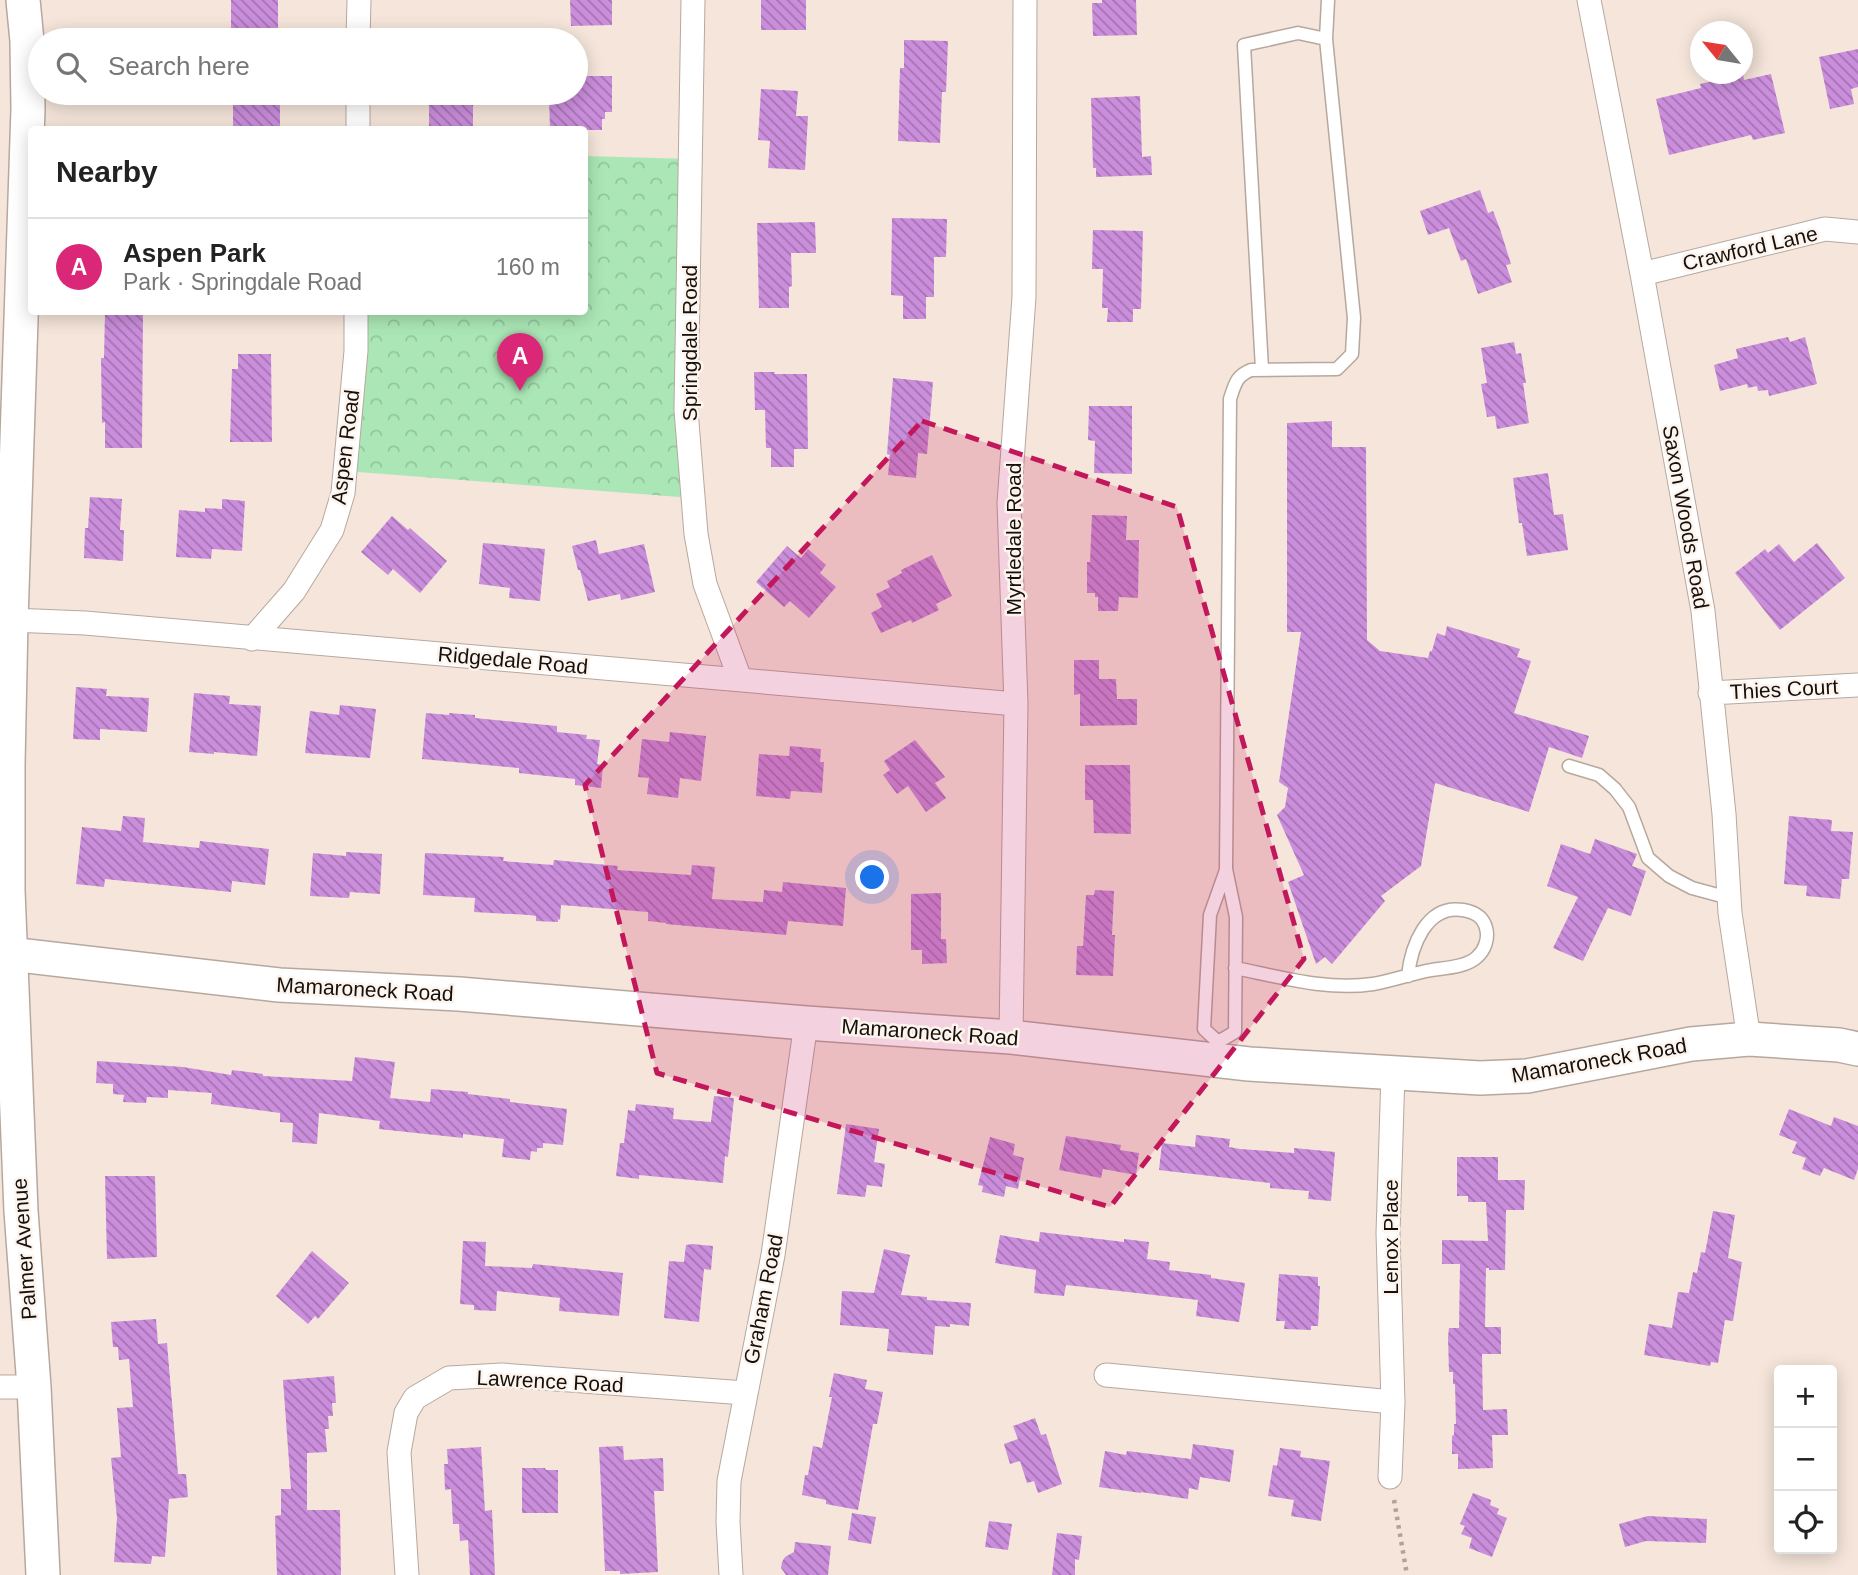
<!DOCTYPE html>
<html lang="en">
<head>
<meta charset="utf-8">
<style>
	:root { --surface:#fff; --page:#f6f6f6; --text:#222; --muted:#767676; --line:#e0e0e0; --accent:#db2777 }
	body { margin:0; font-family:Helvetica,sans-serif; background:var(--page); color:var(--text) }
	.controls { position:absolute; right:21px; bottom:21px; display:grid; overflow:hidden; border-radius:7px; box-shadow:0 4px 18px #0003 }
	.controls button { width:63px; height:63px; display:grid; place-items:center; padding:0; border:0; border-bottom:2px solid var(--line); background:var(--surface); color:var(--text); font:35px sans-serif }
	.compass { position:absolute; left:1690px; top:21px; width:63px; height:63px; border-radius:50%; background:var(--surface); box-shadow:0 4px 18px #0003; rotate:300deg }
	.you { position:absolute; left:873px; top:878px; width:24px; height:24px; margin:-18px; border:5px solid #fff; border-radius:50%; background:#1a73e8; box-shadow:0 0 0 10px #1a73e833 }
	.badge { display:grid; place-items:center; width:46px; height:46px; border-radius:50%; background:var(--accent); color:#fff; font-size:23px; font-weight:700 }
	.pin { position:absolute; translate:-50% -58px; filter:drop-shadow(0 2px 4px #0008) }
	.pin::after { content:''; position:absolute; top:37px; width:24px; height:21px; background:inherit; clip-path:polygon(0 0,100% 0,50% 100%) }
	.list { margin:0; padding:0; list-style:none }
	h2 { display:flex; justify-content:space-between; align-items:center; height:91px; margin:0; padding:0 28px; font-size:30px }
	h2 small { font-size:23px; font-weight:400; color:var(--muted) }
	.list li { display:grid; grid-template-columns:46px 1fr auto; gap:21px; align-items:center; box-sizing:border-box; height:98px; padding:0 28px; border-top:2px solid var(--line) }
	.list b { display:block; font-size:26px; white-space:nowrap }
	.list p { margin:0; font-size:23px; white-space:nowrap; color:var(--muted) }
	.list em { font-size:23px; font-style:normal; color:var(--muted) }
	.icon { flex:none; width:38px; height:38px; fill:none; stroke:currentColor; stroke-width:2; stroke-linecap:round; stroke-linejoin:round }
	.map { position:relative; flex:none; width:1858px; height:1575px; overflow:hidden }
	.search { position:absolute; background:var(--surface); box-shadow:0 4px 18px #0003; left:28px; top:28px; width:560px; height:77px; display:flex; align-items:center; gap:18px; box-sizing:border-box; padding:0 24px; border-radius:38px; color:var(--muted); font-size:26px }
	.panel { position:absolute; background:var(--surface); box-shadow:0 4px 18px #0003; left:28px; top:126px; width:560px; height:189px; border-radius:7px }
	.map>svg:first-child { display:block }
</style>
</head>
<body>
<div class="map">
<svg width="1858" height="1575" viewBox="0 0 1858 1575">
	<defs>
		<pattern id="park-crowns" width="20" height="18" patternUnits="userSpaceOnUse" patternTransform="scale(1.75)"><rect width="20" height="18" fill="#abe7b6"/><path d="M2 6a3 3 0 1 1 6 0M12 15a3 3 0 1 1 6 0" fill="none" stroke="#92c59b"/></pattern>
		<pattern id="building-back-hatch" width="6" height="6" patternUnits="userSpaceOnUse" patternTransform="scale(1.75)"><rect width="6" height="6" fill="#cb8edc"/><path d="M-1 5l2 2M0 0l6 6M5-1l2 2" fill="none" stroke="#a473b1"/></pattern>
	</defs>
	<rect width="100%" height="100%" fill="#f5e5da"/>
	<!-- park -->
	<path fill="url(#park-crowns)" d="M585,156L690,159L693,498L345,471L351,312H584Z"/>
	<!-- building -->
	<path fill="url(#building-back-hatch)" d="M231,0H278V35L231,34Z
		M570,0H612V25L571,26Z
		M761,0H806V30H761Z
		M1102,0H1136L1137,35L1093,36L1092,3H1102Z
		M904,40L948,41L946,92H942L940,143L898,141L900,68H904Z
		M1858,49V87L1851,89L1854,104L1830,109L1819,57Z
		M1743,74L1744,80L1771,74L1785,133L1753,140L1751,135L1669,155L1656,99L1701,88L1700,84Z
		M576,76H612V112H605V119H602V130H562V128H550L549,99H564V93H576Z
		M761,89L798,91L796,116H808L805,170L768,168L770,141L758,140Z
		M429,93H473V130H429Z
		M233,94H280V130H233Z
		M1140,96L1142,157L1151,156L1152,175L1096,177V168H1093L1091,98Z
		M1480,190L1488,213L1493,211L1500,229L1511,264L1506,265L1512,282L1478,294L1466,259L1461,261L1449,228L1428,235L1420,211Z
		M892,218L947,219L946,257H934V297H926V319H903V296L891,295Z
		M815,222L816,253H791L792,286L789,287V308H759L757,223Z
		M1093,230L1143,231L1141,309H1133V322H1107L1108,308H1102L1103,269H1092Z
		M105,312H143L142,448H105V422L102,423L101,358H104Z
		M1788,337L1790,342L1805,337L1817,384L1769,396L1768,390L1758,391L1757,386L1748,388L1747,384L1720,391L1714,365L1738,358L1736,349Z
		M1514,342L1516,354L1521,353L1526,383H1523L1529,423L1497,429L1495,416L1487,417L1481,384L1487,383L1481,348Z
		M238,354H271L272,442H230L232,369H238Z
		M754,372H775L774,374H807L808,449H794V467H771V448H766L765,410H755Z
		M893,378L933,382L927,454L918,453L916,478L888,475L890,455L887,454Z
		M1089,406H1132V474L1094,473L1095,441L1088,440Z
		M1332,421V447H1366L1367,640L1380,651L1428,658L1430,651H1432L1437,633L1445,636L1447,626L1520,649L1517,657L1531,661L1514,713L1589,736L1582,758L1549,747L1529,812L1435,783L1421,866L1381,896L1385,901L1332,964L1325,957L1316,964L1288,882L1304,875L1277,815L1285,807L1288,788L1279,782L1301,632H1287V423Z
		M1548,473L1554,515L1563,514L1568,550L1527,556L1522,523H1519L1513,478Z
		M90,497L122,499L120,530H124L123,561L84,558L85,528H88Z
		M222,499L245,501L242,551L212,549L211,559L176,557L179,510L205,512V508L222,509Z
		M1092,515L1127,516L1126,540H1139L1138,598L1119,597L1118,611H1098V597H1095V593H1087V562H1090Z
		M392,516L408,530L410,528L447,561L420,593L393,569L388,575L361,552Z
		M596,540L599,554L644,544L655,592L621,600L620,594L588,601L580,570H578L572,546Z
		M483,543L545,549L540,601L509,598L510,588L479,584Z
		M1817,543L1845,578L1780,630L1735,573L1765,549L1768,553L1779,544L1794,562Z
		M787,546L801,558L808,549L826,565L820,573L836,587L809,618L790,601L784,607L756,582Z
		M932,555L952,596L936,604L939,610L912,623L911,620L881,633L871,613L882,607L876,594L890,587L887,581L902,573L901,570Z
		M1074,660H1099V679H1116L1117,699H1137V725L1080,726V694L1074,695Z
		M76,687L107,689L106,696L149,698L147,732L100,729V740L73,739Z
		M194,693L230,696L229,704L261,706L257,756L214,752V754L189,752Z
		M340,705L376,709L370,758L305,753L310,711L339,715Z
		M426,713L449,715V713L475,715V718L557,726V732L587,735L586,739L600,740L597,764L603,765L601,788L575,785V779L519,773V768L422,759Z
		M670,732L706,736L701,781L680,778L678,798L647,794L649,778L638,777L642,739L669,742Z
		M915,740L945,777L935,783L946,798L926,812L908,786L897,794L883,775L890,770L884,761Z
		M790,746L821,749L820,762H824L822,793L791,791L790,799L756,796L759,754L789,756Z
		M1085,765H1130L1131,834L1094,833L1093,800H1085Z
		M123,816L145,818L143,842L199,848L200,841L269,849L265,885L232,881L231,892L105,879L104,887L76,884L82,827L121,831Z
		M1789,816L1832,820L1831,831L1853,832L1849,879H1842L1840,899L1806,896L1807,886L1784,884Z
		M1595,839L1637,854L1632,866L1646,871L1631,916L1608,908L1583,961L1553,948L1578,897L1547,886L1561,844L1590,854Z
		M346,852L382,854L380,894L350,892L349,898L310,896L313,853L346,856Z
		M425,853L504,857L503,861L553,865L554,860L618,866L617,870L691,875L692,865L715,867L712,899L763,902L764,890L782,892L783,882L846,888L843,926L788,921L786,935L666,924V923L648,921V912L561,905L560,920L558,919V922L536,921V916L529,915L474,912L475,898L423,895Z
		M1095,890L1114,891L1112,935H1115L1113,976L1076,975L1077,946H1083L1086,895H1094Z
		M941,893V939H946L947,963L922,964V950H911V894Z
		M355,1057L395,1062L390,1098L430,1102L431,1089L468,1092V1094L510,1099V1102L567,1109L563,1145L543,1143V1148H537V1152L531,1151L530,1160L502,1157L504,1139L463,1134V1138L379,1129L380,1121L319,1113L317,1144L292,1142L293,1123L280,1122V1113L211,1104L212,1093L168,1090V1098L147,1097L146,1103L123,1102L124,1095L113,1094V1084L96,1083L97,1061L183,1067L231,1075L232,1070L263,1074V1076L352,1081Z
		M714,1096L734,1098L728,1157L725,1156L723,1183L639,1175V1179L616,1176L620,1143H624L628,1110L635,1111L636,1104L674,1108L673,1119L711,1122Z
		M1789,1109L1831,1126L1834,1117L1858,1126V1169L1854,1180L1824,1168L1820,1176L1802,1169L1806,1158L1792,1153L1797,1142L1779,1135Z
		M846,1124L879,1129L874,1162L885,1164L882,1187L867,1185L865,1197L837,1194Z
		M1196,1135L1230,1139L1229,1147L1240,1149L1294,1153V1148L1335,1152L1331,1201L1308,1199L1309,1191L1270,1188V1183L1159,1170L1162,1143L1195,1147Z
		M1066,1136L1121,1145L1120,1150L1139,1153L1136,1175L1103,1169L1101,1178L1059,1170Z
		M990,1137L1015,1144L1013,1155L1024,1158L1018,1189L1006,1186L1004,1197L982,1192L983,1186L978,1185Z
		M1457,1157H1498V1180H1525L1524,1210H1506L1505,1270H1489V1268H1486L1485,1327H1501V1354H1482L1483,1410L1507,1409L1508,1435H1492L1493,1468L1458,1469V1454H1452V1436L1454,1435V1424H1456L1455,1384H1453V1372H1449L1448,1337L1449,1328H1459L1460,1264H1442V1240L1488,1241L1486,1202H1468V1196H1457Z
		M105,1176H155L157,1257L107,1259Z
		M1713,1211L1735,1215L1728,1258L1742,1262L1733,1321L1725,1320L1718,1363L1711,1362L1710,1366L1644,1355L1649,1324L1672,1328L1678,1292L1689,1293L1693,1272L1697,1273L1701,1252L1705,1253Z
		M1040,1232L1124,1242V1239L1149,1242L1147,1259L1170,1262L1169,1270L1211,1275V1278L1245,1283L1239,1322L1196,1316L1198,1300L1066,1285L1064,1296L1034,1293L1036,1270L995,1263L1000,1235L1039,1242Z
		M463,1241L486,1242L485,1266L532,1268L533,1264L623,1273L619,1316L559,1311L560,1298L497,1291L496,1311L474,1310V1305L460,1304Z
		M692,1244L713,1246L711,1270L704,1269L699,1322L664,1318L669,1261L684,1262L686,1245Z
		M884,1249L910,1255L901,1295L927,1297V1300L971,1303L969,1326L950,1324V1327L935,1326L933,1355L887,1351L889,1329L840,1325L842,1291L874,1293Z
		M312,1251L349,1283L318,1319L315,1316L308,1324L276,1296Z
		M1279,1274L1318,1277V1286H1320L1318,1326H1311V1330L1284,1329L1285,1321H1276Z
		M156,1319L158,1344L167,1343L178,1474H186L188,1497L169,1499L165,1557L152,1556L151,1564L114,1562L117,1518L111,1458L121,1457L117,1408L133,1407L129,1359L119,1360L118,1347H113L111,1322Z
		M834,1373L867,1380L865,1389L883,1392L877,1424H873L858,1510L826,1504V1500L802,1495L805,1475H808L813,1446L822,1448L832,1397H829Z
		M334,1376L336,1403H332L333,1416H328L329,1429H325L327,1452L307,1453V1510H340L341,1575H277L275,1516L281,1515V1489H291L283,1380Z
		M1035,1418L1041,1435L1046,1434L1062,1484L1038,1493L1034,1481L1027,1483L1020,1461L1010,1464L1004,1444L1018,1439L1013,1426Z
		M1193,1444L1234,1450L1230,1482L1200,1477L1198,1490L1189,1488L1188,1499L1141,1492V1493L1099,1487L1105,1451L1126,1455L1127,1451L1191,1459Z
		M623,1446L624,1460L663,1458L664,1491H654L658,1572L620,1574V1571H605L599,1447Z
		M481,1447L485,1511L492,1510L495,1575H470L468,1540L460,1541L459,1524H453L451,1489L445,1490L444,1464H448L447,1449Z
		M1280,1448L1301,1451L1300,1457L1330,1461L1321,1521L1291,1516L1294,1500L1268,1496L1273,1465L1277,1466Z
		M522,1468H545L546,1470H558V1513H522Z
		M1473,1493L1491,1500L1490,1505L1499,1509L1497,1514L1507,1518L1492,1557L1469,1548L1472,1538L1461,1534L1465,1526L1460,1524Z
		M852,1513L876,1517L871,1544L848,1540Z
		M1648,1516L1707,1519L1706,1543L1646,1541L1625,1547L1619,1524Z
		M989,1521L1012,1524L1008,1550L985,1547Z
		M1057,1533L1082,1536L1079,1560L1075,1559V1575H1052Z
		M795,1542L831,1546L828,1575H786L781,1568L782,1562L785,1557L794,1552Z"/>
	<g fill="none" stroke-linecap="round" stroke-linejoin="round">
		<defs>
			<path id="lane" d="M1326,39L1328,0
				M1569,766L1599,775L1615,789L1629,807L1648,858L1669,876L1692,888L1729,898
				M1235,968C1280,977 1327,991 1373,984C1391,981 1408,975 1426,971C1440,968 1466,968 1477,957C1485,950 1489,938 1486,928C1483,916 1474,912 1463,910C1426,904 1411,947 1408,976
				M1218,1042L1235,1032L1236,917L1226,869L1230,399C1235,384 1236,376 1251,370L1337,369L1352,354L1354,318L1326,39L1298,33L1244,45L1262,369
				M1218,1049V1042L1204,1029L1210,915L1226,870"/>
			<path id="street" d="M693,0L686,410L696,534L705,584L740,679
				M1589,0L1642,274L1703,611L1724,814L1730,913L1749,1039
				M358,40L359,0
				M358,130V93
				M1642,274L1825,229L1858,232
				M11,620L85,623L1016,704
				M252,639L294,591L332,530L343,493L356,351V312
				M1710,693L1858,685
				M1011,1037L1016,704L1009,503L1024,297L1025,0
				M1106,1375L1393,1402
				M0,1387H34
				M1390,1477L1393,1402L1388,1233L1393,1073
				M407,1575L399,1452L406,1413L415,1398L449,1378L502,1375L745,1393
				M731,1575L728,1522L729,1481L773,1255L806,1023"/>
			<path id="secondary" d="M23,0L27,41L28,109L11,620L8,764V891L21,1211L34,1387L43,1575
				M0,953L279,985L459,994L806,1023L1011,1037L1249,1064L1480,1078L1527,1076L1691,1044L1749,1039L1839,1045L1858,1049"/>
		</defs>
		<!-- lane casing -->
		<use href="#lane" stroke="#b7a89e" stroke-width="15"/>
		<!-- street casing -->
		<use href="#street" stroke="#b7a89e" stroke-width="25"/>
		<!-- secondary casing -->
		<use href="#secondary" stroke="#b7a89e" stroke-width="36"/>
		<!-- path -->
		<path stroke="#b0a39b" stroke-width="4.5" stroke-dasharray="3.5 5" stroke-linecap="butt" d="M1394,1500L1407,1575"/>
		<!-- lane -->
		<use href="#lane" stroke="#fff" stroke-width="12"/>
		<!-- street -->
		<use href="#street" stroke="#fff" stroke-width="23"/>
		<!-- secondary -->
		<use href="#secondary" stroke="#fff" stroke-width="33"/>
	</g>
	<!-- marked area -->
	<path fill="#c2185b" fill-opacity="0.2" stroke="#c2185b" stroke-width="5" stroke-dasharray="14 9" stroke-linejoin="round" d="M922,421L1177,507L1304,959L1110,1207L657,1073L585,785Z"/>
	<g text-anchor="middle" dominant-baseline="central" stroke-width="5" stroke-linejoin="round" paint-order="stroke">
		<!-- street labels -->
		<g font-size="21" fill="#16100d" stroke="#fdf4ed">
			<text transform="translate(1750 248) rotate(-13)">Crawford Lane</text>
			<text transform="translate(689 343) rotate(-90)">Springdale Road</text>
			<text transform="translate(345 447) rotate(-83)">Aspen Road</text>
			<text transform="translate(1686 517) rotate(80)">Saxon Woods Road</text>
			<text transform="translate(1013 539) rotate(-90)">Myrtledale Road</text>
			<text transform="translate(513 660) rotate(5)">Ridgedale Road</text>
			<text transform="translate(1784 689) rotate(-3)">Thies Court</text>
			<text transform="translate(365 989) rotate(3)">Mamaroneck Road</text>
			<text transform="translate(930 1032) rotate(4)">Mamaroneck Road</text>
			<text transform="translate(1599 1060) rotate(-10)">Mamaroneck Road</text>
			<text transform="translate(1390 1237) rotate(-90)">Lenox Place</text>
			<text transform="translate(24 1249) rotate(-94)">Palmer Avenue</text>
			<text transform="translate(763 1299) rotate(-79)">Graham Road</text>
			<text transform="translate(550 1381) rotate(3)">Lawrence Road</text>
		</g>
	</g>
</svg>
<div class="controls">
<button>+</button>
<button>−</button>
<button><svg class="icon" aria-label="locate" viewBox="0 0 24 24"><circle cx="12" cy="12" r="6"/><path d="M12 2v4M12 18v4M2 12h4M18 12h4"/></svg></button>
</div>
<svg class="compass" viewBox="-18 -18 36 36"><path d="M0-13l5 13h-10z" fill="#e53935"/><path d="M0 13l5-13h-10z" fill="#767676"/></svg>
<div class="you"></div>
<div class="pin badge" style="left:520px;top:391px">A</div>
<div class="search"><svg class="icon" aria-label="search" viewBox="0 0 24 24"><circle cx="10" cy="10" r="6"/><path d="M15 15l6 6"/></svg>Search here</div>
<section class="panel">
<h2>Nearby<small></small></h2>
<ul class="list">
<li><span class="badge">A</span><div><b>Aspen Park</b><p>Park · Springdale Road</p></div><em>160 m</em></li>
</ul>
</section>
</div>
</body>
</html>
